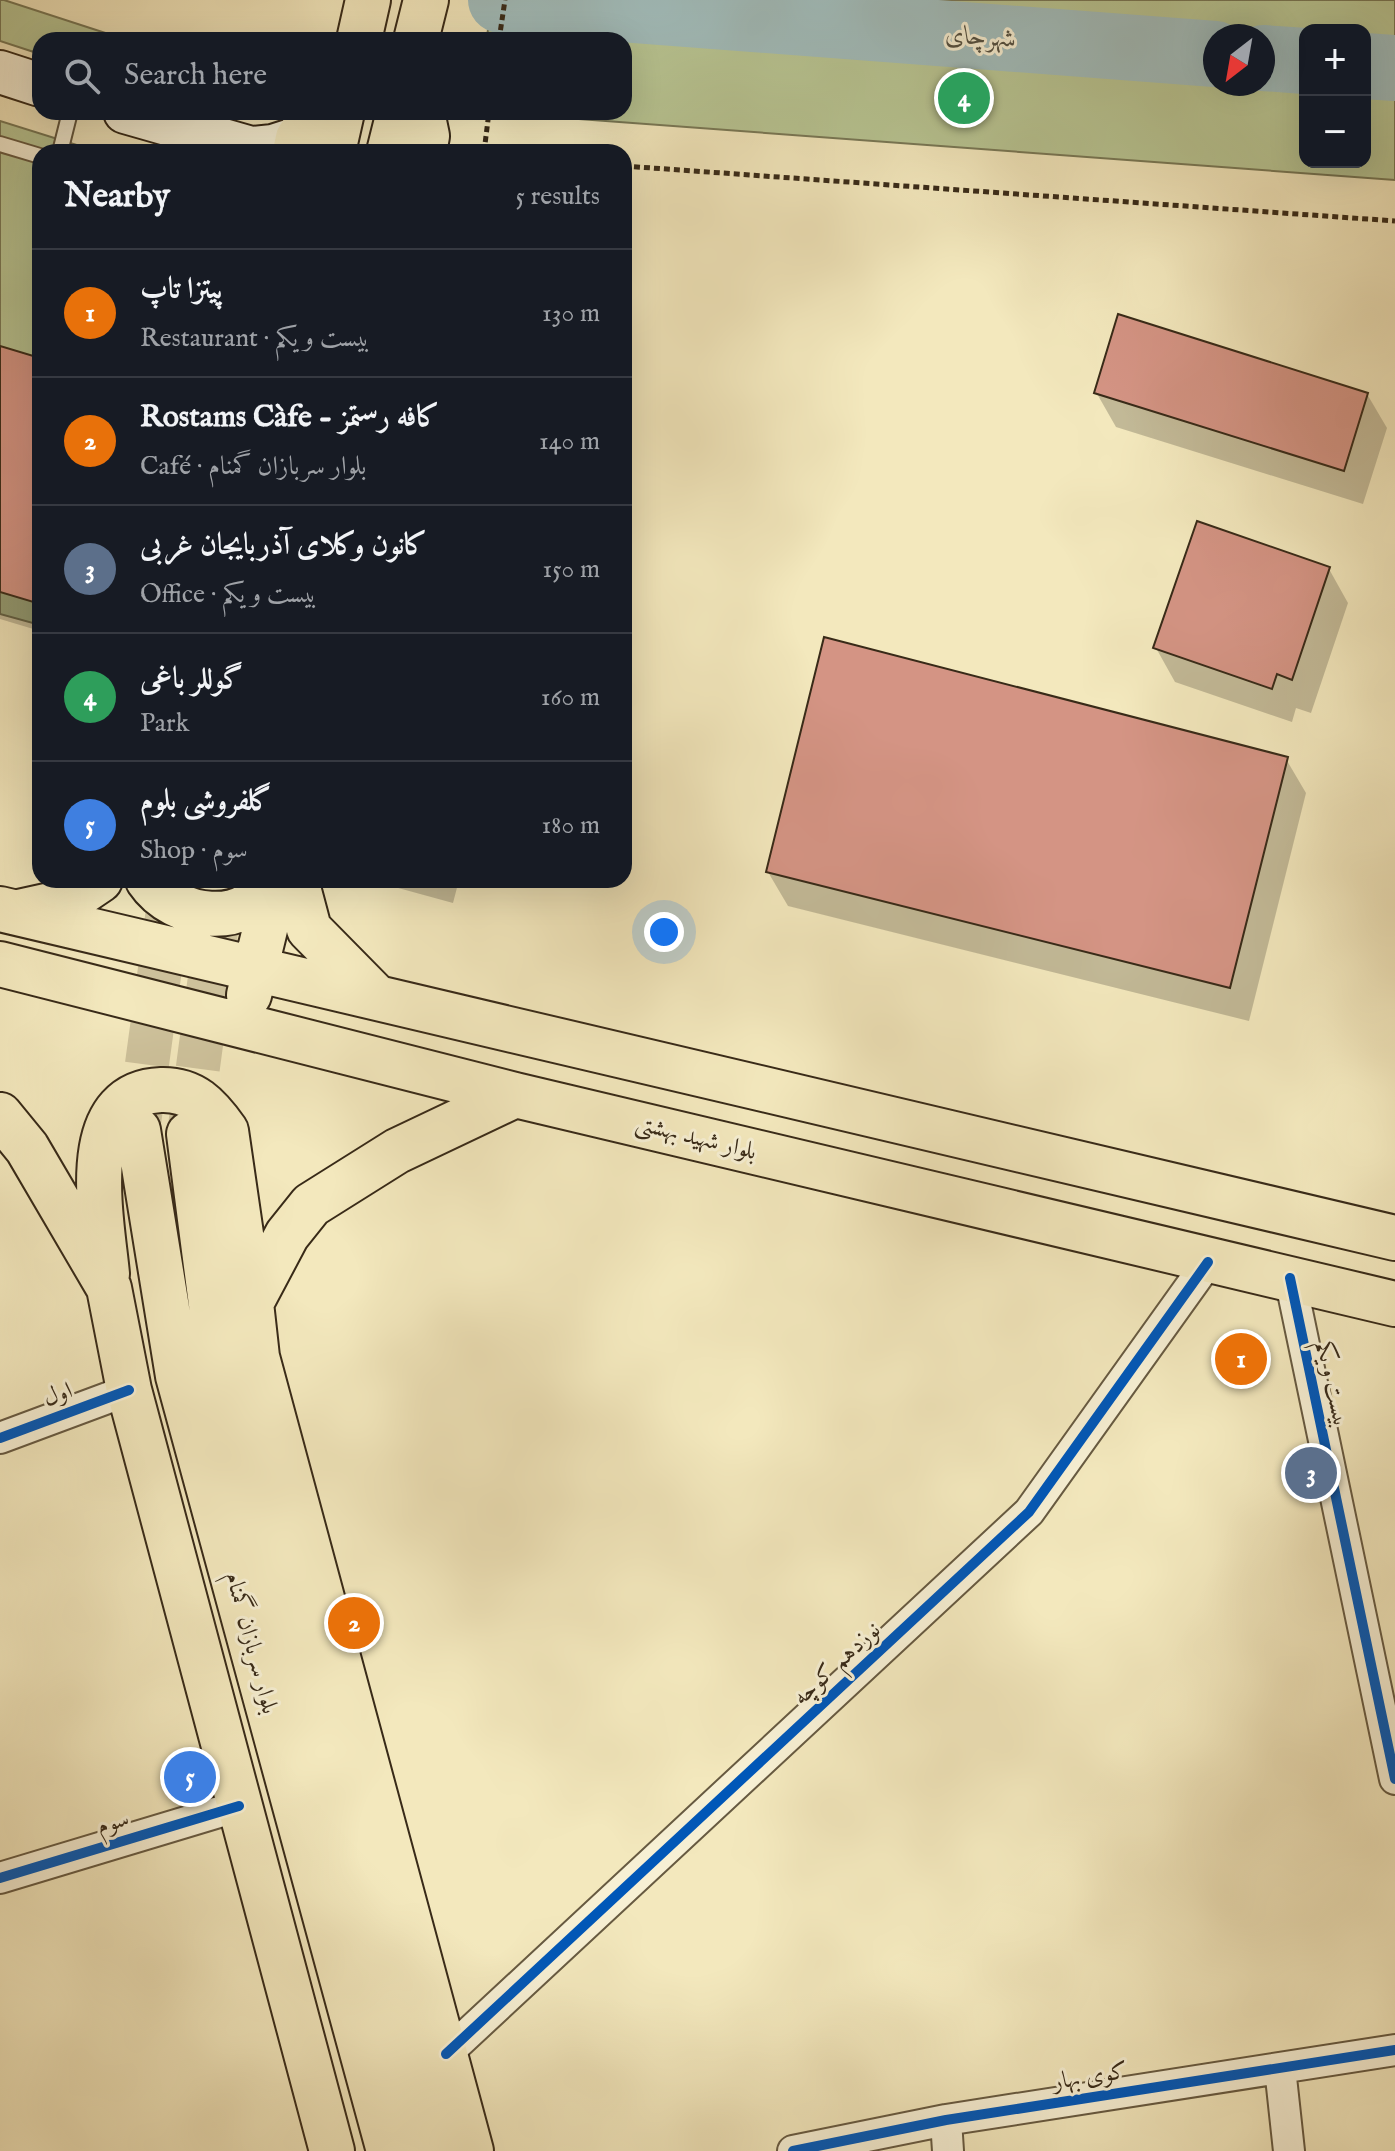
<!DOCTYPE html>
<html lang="en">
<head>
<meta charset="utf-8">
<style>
	:root { --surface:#171b24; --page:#20242c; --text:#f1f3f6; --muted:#9ea1a6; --line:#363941; --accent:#8c9099 }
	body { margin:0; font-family:"IM FELL English",Amiri,serif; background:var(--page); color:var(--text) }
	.controls { position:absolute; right:24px; top:24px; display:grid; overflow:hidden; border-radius:16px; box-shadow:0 8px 32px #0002 }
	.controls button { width:72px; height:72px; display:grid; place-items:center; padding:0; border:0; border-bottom:2px solid var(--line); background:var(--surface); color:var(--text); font:40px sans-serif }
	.compass { position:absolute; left:1203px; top:24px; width:72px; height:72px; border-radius:50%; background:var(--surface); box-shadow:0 8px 32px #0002; rotate:211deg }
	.you { position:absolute; left:664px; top:932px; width:28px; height:28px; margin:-20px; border:6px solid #fff; border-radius:50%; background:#1a73e8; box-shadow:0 0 0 12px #1a73e833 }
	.badge { display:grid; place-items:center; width:52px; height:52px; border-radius:50%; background:var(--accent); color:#fff; font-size:26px; font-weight:700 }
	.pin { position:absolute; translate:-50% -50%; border:4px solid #fff; box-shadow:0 2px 8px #0006 }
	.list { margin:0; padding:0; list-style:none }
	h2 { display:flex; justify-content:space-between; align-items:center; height:104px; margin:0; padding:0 32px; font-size:34px }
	h2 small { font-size:26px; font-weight:400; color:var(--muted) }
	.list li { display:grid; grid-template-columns:52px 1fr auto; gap:24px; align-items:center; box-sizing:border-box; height:128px; padding:0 32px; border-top:2px solid var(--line) }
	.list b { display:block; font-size:30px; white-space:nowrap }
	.list p { margin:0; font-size:26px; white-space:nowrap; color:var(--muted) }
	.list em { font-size:26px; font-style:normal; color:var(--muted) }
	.icon { flex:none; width:44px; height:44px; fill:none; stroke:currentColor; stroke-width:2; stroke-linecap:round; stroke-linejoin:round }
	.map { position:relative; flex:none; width:1395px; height:2151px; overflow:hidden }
	.search { position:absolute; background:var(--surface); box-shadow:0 8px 32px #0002; left:32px; top:32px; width:600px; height:88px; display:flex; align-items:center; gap:20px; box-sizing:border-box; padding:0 28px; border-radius:24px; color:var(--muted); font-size:30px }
	.panel { position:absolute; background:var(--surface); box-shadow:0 8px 32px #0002; left:32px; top:144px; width:600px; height:744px; border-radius:24px }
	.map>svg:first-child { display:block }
</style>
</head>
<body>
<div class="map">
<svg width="1395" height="2151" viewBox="0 0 1395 2151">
	<rect width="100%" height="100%" fill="#f3e8bd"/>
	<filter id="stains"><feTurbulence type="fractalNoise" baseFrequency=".0025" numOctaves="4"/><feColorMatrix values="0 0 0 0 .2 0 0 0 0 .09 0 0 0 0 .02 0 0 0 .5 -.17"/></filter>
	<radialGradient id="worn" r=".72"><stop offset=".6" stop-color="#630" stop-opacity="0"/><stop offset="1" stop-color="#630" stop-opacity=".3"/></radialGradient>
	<!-- green -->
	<path fill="#b8c694" stroke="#787856" stroke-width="2" fill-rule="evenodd" d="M0,0H4L127,40H40V54L0,41Z
		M494,0H1395V180L486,112H624V40H486ZM1305,30H1365V162H1305ZM1263,36V84H1215V36Z
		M0,121L99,152H40V625L0,614Z"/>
	<!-- shadow -->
	<path fill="#0003" d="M0,348L40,360V631L0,619Z
		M1096,392L1367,394L1387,428L1363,504L1116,427Z
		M1329,569L1348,603L1311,713L1296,708L1292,722L1175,682L1156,648Z
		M1286,759L1306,793L1249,1021L788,906L768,872Z
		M369,880H459L453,903Z"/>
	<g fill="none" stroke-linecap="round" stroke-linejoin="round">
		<!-- river -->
		<path stroke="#a1bdbc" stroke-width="66" d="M501,0L1215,54
			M1263,58L1305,61
			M1365,66L1395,68"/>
	</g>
	<!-- building -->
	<path fill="#d49484" stroke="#382a18" stroke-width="2" d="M1118,314L1368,393L1344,471L1094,393Z
		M0,346L40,358V604L0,592Z
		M1197,521L1330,567L1292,680L1277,674L1272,689L1153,648Z
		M824,637L1288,757L1230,988L766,872Z"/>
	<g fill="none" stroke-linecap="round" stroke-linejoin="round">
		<!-- primary-tunnel -->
		<path stroke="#cec29c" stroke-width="44" stroke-dasharray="44 22" stroke-linecap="butt" d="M138,1130L168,910
			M189,1134L223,880"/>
		<defs>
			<path id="service" d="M0,144L40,156
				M60,152L70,112"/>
			<path id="minor" d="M1290,1278L1395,1779
				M0,1438L129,1390
				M0,1878L239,1806
				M446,2054L1029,1512L1208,1262
				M1280,2068L1289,2151
				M946,2120L948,2151
				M793,2151L946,2120L1395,2050"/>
			<path id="secondary" d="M0,72L40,85
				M125,112L251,148L273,146L298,138"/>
			<path id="primary" d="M359,40L368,0
				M416,40L426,0
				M422,112L427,136L424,152
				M295,152L298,138L315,112
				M333,152L342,112
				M389,152L399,112
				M148,880C175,920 248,930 270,880
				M296,880L309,929L375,996
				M0,909L1395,1238
				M19,912L69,901L100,880
				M0,964L515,1095L1395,1304
				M249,995L277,880
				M0,1115L27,1148L109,1288L129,1390L332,2151
				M138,1130L178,1376L389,2151
				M189,1134L219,1366L429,2151
				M107,1274C102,1219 75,1093 161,1090C193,1089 209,1107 226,1131L251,1303
				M471,2151L257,1357L251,1303L287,1235L311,1205L397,1151L515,1095"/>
		</defs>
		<!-- service casing -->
		<use href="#service" stroke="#675a41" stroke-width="18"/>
		<!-- minor casing -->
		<use href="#minor" stroke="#675a41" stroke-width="34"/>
		<!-- secondary casing -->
		<use href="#secondary" stroke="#382a18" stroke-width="46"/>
		<!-- primary casing -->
		<use href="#primary" stroke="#382a18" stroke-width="48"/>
		<!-- path -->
		<path stroke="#382a18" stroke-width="5" stroke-dasharray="6 4" stroke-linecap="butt" d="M499,40L505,0
			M484,152L489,112
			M624,166L1395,221"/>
		<!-- service -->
		<use href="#service" stroke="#f7f0d4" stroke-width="14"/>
		<!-- minor -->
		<use href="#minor" stroke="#f7f0d4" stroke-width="30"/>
		<!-- secondary -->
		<use href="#secondary" stroke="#f7f0d4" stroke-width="42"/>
		<!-- primary -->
		<use href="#primary" stroke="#f3e8bd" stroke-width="44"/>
		<defs>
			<path id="cycleway" d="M1290,1278L1395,1779
				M0,1438L129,1390
				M0,1878L239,1806
				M446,2054L1029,1512L1208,1262
				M793,2151L946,2120L1395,2050"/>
		</defs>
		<!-- cycleway casing -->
		<use href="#cycleway" stroke="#f7f0d4" stroke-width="15"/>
		<!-- cycleway -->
		<use href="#cycleway" stroke="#0057b8" stroke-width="10"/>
	</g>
	<g text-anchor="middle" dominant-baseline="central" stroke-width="6" stroke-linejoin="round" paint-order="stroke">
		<!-- street labels -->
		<g font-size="24" fill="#382a18" stroke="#f7f0d4">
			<text transform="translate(696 1138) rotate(14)">بلوار شهید بهشتی</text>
			<text transform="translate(1332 1384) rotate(78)">بیست و یکم</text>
			<text transform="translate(58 1395) rotate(-20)">اول</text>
			<text transform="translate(251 1643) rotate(75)">بلوار سربازان گمنام</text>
			<text transform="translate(837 1664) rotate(-43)">نوزدهم کوچه</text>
			<text transform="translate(113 1823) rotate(-17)">سوم</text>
			<text transform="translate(1090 2077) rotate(-9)">کوی بهار</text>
		</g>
		<!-- water labels -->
		<g font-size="26" font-style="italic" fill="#524f41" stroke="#f7f0d4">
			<text transform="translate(981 37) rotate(4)">شهرچای</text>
		</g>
	</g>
	<rect width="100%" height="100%" filter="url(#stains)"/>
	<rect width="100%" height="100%" fill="url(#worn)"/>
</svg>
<div class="controls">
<button>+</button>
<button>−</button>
</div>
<svg class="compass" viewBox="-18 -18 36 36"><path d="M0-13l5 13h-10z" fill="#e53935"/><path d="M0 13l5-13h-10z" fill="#9ea1a6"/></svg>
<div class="you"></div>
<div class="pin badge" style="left:1241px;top:1359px;background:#e8710a">1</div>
<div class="pin badge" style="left:354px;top:1623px;background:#e8710a">2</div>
<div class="pin badge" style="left:1311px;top:1473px;background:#5c6f8a">3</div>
<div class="pin badge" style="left:964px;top:98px;background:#2e9e5b">4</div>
<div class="pin badge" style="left:190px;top:1777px;background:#3f7fe0">5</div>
<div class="search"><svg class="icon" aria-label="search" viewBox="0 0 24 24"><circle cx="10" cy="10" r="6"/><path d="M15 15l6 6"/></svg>Search here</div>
<section class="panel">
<h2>Nearby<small>5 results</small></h2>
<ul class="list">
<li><span class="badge" style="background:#e8710a">1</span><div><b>پیتزا تاپ</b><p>Restaurant · بیست و یکم</p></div><em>130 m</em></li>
<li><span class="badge" style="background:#e8710a">2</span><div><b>Rostams Càfe - کافه رستمز</b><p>Café · بلوار سربازان گمنام</p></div><em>140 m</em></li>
<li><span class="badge" style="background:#5c6f8a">3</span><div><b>کانون وکلای آذربایجان غربی</b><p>Office · بیست و یکم</p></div><em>150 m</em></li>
<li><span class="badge" style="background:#2e9e5b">4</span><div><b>گوللر باغی</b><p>Park</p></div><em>160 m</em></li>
<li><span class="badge" style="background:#3f7fe0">5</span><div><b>گلفروشی بلوم</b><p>Shop · سوم</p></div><em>180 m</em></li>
</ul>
</section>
</div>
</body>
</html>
